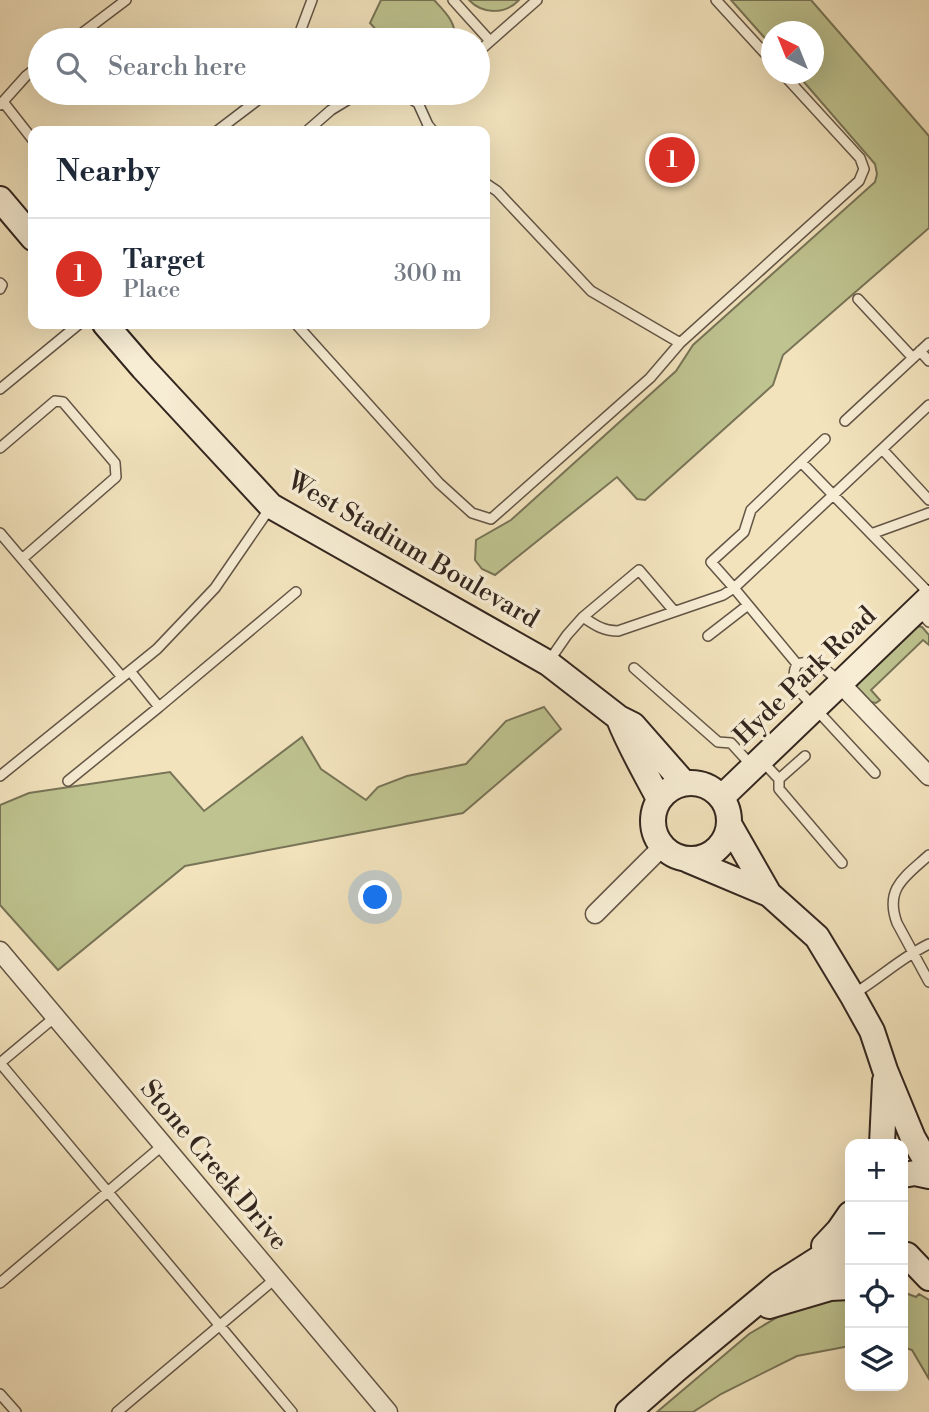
<!DOCTYPE html>
<html lang="en">
<head>
<meta charset="utf-8">
<style>
	:root { --surface:#fff; --page:#f2f2f3; --text:#1f2937; --muted:#747a83; --line:#e0e1e3; --accent:#d93025 }
	body { margin:0; font-family:"Libre Bodoni",serif; background:var(--page); color:var(--text) }
	.controls { position:absolute; right:21px; bottom:21px; display:grid; overflow:hidden; border-radius:14px; box-shadow:0 7px 28px #0002 }
	.controls button { width:63px; height:63px; display:grid; place-items:center; padding:0; border:0; border-bottom:2px solid var(--line); background:var(--surface); color:var(--text); font:35px sans-serif }
	.compass { position:absolute; left:761px; top:21px; width:63px; height:63px; border-radius:50%; background:var(--surface); box-shadow:0 7px 28px #0002; rotate:317deg }
	.you { position:absolute; left:376px; top:898px; width:24px; height:24px; margin:-18px; border:5px solid #fff; border-radius:50%; background:#1a73e8; box-shadow:0 0 0 10px #1a73e833 }
	.badge { display:grid; place-items:center; width:46px; height:46px; border-radius:50%; background:var(--accent); color:#fff; font-size:23px; font-weight:700 }
	.pin { position:absolute; translate:-50% -50%; border:4px solid #fff; box-shadow:0 2px 7px #0006 }
	.list { margin:0; padding:0; list-style:none }
	h2 { display:flex; justify-content:space-between; align-items:center; height:91px; margin:0; padding:0 28px; font-size:30px }
	h2 small { font-size:23px; font-weight:400; color:var(--muted) }
	.list li { display:grid; grid-template-columns:46px 1fr auto; gap:21px; align-items:center; box-sizing:border-box; height:112px; padding:0 28px; border-top:2px solid var(--line) }
	.list b { display:block; font-size:26px; white-space:nowrap }
	.list p { margin:0; font-size:23px; white-space:nowrap; color:var(--muted) }
	.list em { font-size:23px; font-style:normal; color:var(--muted) }
	.icon { flex:none; width:38px; height:38px; fill:none; stroke:currentColor; stroke-width:2; stroke-linecap:round; stroke-linejoin:round }
	.map { position:relative; flex:none; width:929px; height:1412px; overflow:hidden }
	.search { position:absolute; background:var(--surface); box-shadow:0 7px 28px #0002; left:28px; top:28px; width:462px; height:77px; display:flex; align-items:center; gap:18px; box-sizing:border-box; padding:0 24px; border-radius:38px; color:var(--muted); font-size:26px }
	.panel { position:absolute; background:var(--surface); box-shadow:0 7px 28px #0002; left:28px; top:126px; width:462px; height:203px; border-radius:14px }
	.map>svg:first-child { display:block }
</style>
</head>
<body>
<div class="map">
<svg width="929" height="1412" viewBox="0 0 929 1412">
	<rect width="100%" height="100%" fill="#f2e3bd"/>
	<filter id="stains"><feTurbulence type="fractalNoise" baseFrequency=".00286" numOctaves="4"/><feColorMatrix values="0 0 0 0 .2 0 0 0 0 .09 0 0 0 0 .02 0 0 0 .5 -.17"/></filter>
	<radialGradient id="worn" r=".72"><stop offset=".6" stop-color="#630" stop-opacity="0"/><stop offset="1" stop-color="#630" stop-opacity=".3"/></radialGradient>
	<!-- green -->
	<path fill="#bec38f" stroke="#787457" stroke-width="2" d="M381,0H434C446,13 455,21 456,40H385L370,23Z
		M469,0H519C506,14 483,15 469,0Z
		M731,0H811L929,136V228L783,355L773,385L645,500L637,499L617,477L495,575L482,569L475,560L476,540L511,520L676,371L693,345L875,182L877,174L875,164L797,74H814V32H772L771,45Z
		M917,626L922,627L929,635V645L923,640L871,690L880,700L876,703L871,702L857,687V683Z
		M544,707L561,729L463,813L185,866L58,970L0,905V805L29,793L170,772L204,811L302,737L321,769L366,800L378,787L407,776L466,764L506,721Z
		M903,1292L916,1297L919,1294L929,1300V1379L912,1350L903,1347Z
		M850,1295V1346L797,1356L721,1394L693,1412H657L749,1334L786,1312Z"/>
	<g fill="none" stroke-linecap="round" stroke-linejoin="round">
		<defs>
			<path id="lane" d="M453,0L490,41
				M716,0L772,61
				M73,40L126,0
				M297,40L312,0
				M478,52L537,0
				M401,93L418,103L428,125L433,131
				M4,103L33,140
				M418,103L430,93
				M0,105L26,76L40,65
				M217,131L267,93
				M307,131L331,110L359,93
				M485,183L497,191L591,291L680,343
				M0,283L2,285L0,289
				M858,299L913,358
				M296,324L439,483L472,513L491,519L650,378L680,343L859,181L864,169L860,158L783,74
				M920,351L929,361
				M0,389L79,324
				M845,421L929,343
				M0,448L55,401L63,402L115,463L116,477L22,559
				M882,449L929,500
				M801,462L929,593
				M0,533L122,677
				M871,534L929,513
				M918,610L929,622
				M583,617C595,625 603,631 618,631L723,595L734,588L711,562L744,532L751,510L825,439
				M708,636L748,605
				M549,661L567,635L583,617L639,570L674,611
				M797,664L734,588L929,405
				M634,668L718,742L731,743L752,766
				M130,671L159,707L296,592
				M839,682C827,670 816,658 797,664C791,675 795,682 801,693L875,773
				M805,756L779,779V789L842,863
				M761,760L779,779
				M0,776L157,649L215,588L270,508
				M68,781L159,707
				M929,855C906,876 884,888 897,923L929,982
				M855,993C880,978 902,957 929,944
				M55,1017L0,1063L292,1412
				M0,1283L163,1145
				M0,1394L16,1412
				M117,1412L276,1278"/>
			<path id="street" d="M840,683L929,776
				M595,914L662,847
				M0,951L388,1412"/>
			<path id="secondary" d="M0,199L33,238
				M105,324L143,368L271,506L548,663L619,718L633,725L684,783
				M619,719C630,747 645,772 659,799
				M653 821a38 38 0 1 1 76 0a38 38 0 1 1-76 0Z
				M722,797L929,598
				M729,824L769,894L817,937L852,995L872,1031L885,1070L913,1138L929,1166
				M688,860L769,894
				M882,1144L885,1081
				M903,1175L915,1173L929,1176
				M824,1246L839,1230L850,1214
				M907,1255L929,1278
				M810,1282L850,1261
				M769,1306L830,1288L850,1287
				M628,1412L677,1369L779,1284L850,1239"/>
		</defs>
		<!-- lane casing -->
		<use href="#lane" stroke="#635546" stroke-width="12"/>
		<!-- street casing -->
		<use href="#street" stroke="#635546" stroke-width="21"/>
		<!-- secondary casing -->
		<use href="#secondary" stroke="#33261f" stroke-width="28"/>
		<!-- lane -->
		<use href="#lane" stroke="#f7edd4" stroke-width="9"/>
		<!-- street -->
		<use href="#street" stroke="#f7edd4" stroke-width="18"/>
		<!-- secondary -->
		<use href="#secondary" stroke="#f7edd4" stroke-width="24"/>
	</g>
	<g text-anchor="middle" dominant-baseline="central" stroke-width="7" stroke-linejoin="round" paint-order="stroke">
		<!-- street labels -->
		<g font-size="26" fill="#33261f" stroke="#f7edd4">
			<text transform="translate(413 550) rotate(30)">West Stadium Boulevard</text>
			<text transform="translate(805 676) rotate(-44)">Hyde Park Road</text>
			<text transform="translate(214 1165) rotate(50)">Stone Creek Drive</text>
		</g>
	</g>
	<rect width="100%" height="100%" filter="url(#stains)"/>
	<rect width="100%" height="100%" fill="url(#worn)"/>
</svg>
<div class="controls">
<button>+</button>
<button>−</button>
<button><svg class="icon" aria-label="locate" viewBox="0 0 24 24"><circle cx="12" cy="12" r="6"/><path d="M12 2v4M12 18v4M2 12h4M18 12h4"/></svg></button>
<button><svg class="icon" aria-label="layers" viewBox="0 0 24 24"><path d="M12 4l9 5-9 5-9-5zM3 14l9 5 9-5"/></svg></button>
</div>
<svg class="compass" viewBox="-18 -18 36 36"><path d="M0-13l5 13h-10z" fill="#e53935"/><path d="M0 13l5-13h-10z" fill="#747a83"/></svg>
<div class="you"></div>
<div class="pin badge" style="left:672px;top:160px">1</div>
<div class="search"><svg class="icon" aria-label="search" viewBox="0 0 24 24"><circle cx="10" cy="10" r="6"/><path d="M15 15l6 6"/></svg>Search here</div>
<section class="panel">
<h2>Nearby<small></small></h2>
<ul class="list">
<li><span class="badge">1</span><div><b>Target</b><p>Place</p></div><em>300 m</em></li>
</ul>
</section>
</div>
</body>
</html>
